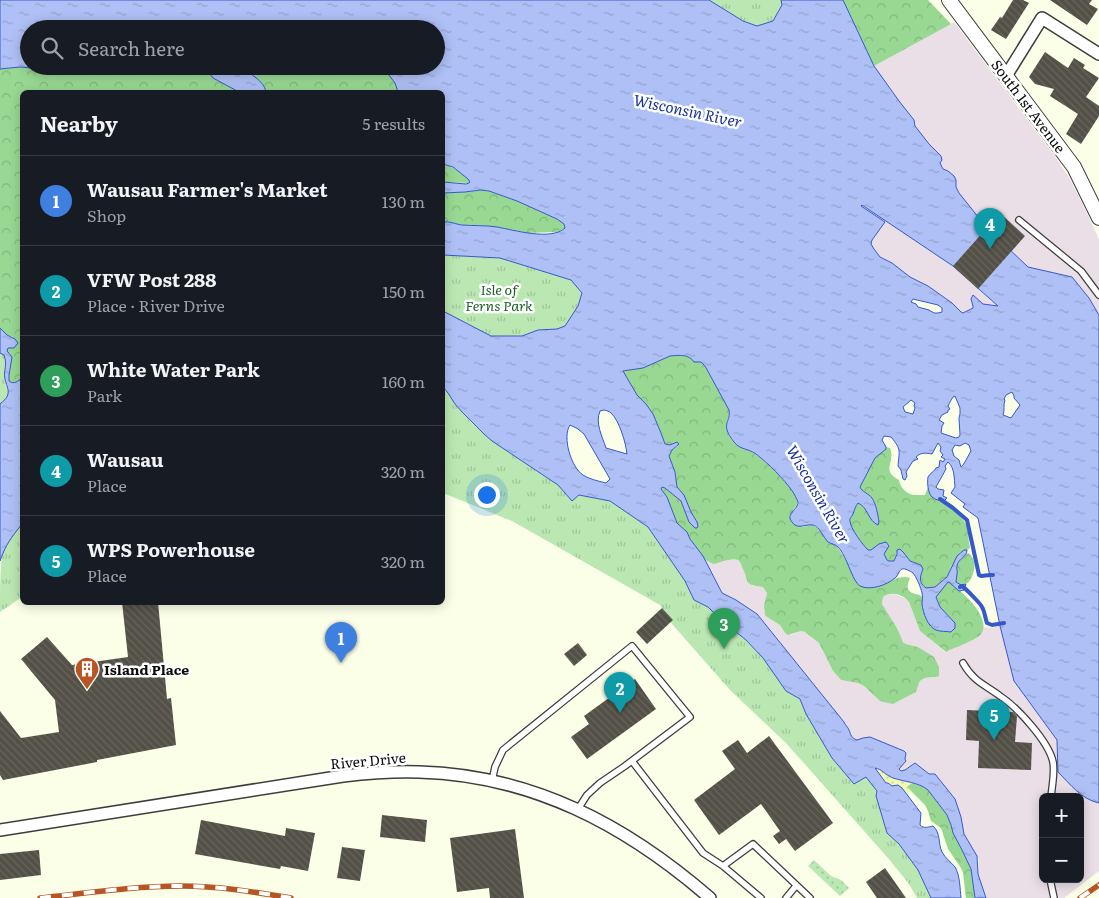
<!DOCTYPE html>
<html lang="en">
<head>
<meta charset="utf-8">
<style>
	:root { --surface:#171b24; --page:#20242c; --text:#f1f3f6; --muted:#9ea1a6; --line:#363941; --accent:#b85525 }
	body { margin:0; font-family:Literata,serif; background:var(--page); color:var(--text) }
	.controls { position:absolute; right:15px; bottom:15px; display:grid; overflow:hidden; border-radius:8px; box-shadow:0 2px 12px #0003 }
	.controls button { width:45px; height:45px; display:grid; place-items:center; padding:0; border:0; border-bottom:1px solid var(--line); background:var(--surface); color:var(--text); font:25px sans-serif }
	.you { position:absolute; left:486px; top:494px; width:18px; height:18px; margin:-12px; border:4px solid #fff; border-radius:50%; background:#1a73e8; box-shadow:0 0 0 8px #1a73e833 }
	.badge { display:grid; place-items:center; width:32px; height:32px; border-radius:50%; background:var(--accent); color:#fff; font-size:16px; font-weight:700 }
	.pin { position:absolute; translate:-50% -41px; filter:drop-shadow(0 1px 2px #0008) }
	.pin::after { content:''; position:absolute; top:26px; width:18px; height:15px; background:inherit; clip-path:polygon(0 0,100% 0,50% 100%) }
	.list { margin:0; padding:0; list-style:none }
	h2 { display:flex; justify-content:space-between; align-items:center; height:65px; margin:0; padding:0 20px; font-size:21px }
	h2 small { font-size:16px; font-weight:400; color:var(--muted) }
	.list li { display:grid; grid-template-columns:32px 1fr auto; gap:15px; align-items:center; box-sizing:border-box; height:90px; padding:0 20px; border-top:1px solid var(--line) }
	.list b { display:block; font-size:19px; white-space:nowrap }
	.list p { margin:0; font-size:16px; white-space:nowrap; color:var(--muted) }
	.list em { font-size:16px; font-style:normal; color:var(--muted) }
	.icon { flex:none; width:28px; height:28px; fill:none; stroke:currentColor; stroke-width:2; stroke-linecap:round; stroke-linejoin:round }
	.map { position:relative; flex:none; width:1099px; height:898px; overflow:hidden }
	.search { position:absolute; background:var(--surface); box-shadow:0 2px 12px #0003; left:20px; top:20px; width:425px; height:55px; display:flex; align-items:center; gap:12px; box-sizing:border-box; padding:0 18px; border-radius:28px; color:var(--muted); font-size:19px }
	.panel { position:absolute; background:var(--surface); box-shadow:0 2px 12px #0003; left:20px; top:90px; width:425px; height:515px; border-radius:8px }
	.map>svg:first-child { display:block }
</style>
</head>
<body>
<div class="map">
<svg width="1099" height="898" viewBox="0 0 1099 898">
	<defs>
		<pattern id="grass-tufts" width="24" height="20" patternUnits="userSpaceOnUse" patternTransform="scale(1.25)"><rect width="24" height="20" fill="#bbe7b3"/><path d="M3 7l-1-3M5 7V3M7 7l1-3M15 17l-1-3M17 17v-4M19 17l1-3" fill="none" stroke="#9fc599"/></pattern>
		<pattern id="forest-crowns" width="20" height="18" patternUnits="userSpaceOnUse" patternTransform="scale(1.25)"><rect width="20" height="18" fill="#98d893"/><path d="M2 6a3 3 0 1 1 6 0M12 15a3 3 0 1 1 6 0" fill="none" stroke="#82b87d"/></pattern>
		<pattern id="sand-dots" width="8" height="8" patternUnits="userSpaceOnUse" patternTransform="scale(1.25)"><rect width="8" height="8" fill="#effab5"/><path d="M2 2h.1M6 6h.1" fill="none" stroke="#ccd59a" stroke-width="1.8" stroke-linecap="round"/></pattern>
		<pattern id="garden-dots" width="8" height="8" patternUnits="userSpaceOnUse" patternTransform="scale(1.25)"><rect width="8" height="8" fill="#bbe7b3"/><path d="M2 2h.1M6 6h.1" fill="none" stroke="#9fc599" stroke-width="1.8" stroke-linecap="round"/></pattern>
		<pattern id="water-ripples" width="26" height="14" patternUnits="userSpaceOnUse" patternTransform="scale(1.25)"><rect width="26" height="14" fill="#aec0f5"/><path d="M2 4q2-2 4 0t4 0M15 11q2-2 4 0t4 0" fill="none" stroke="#94a4d1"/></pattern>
		<pattern id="building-back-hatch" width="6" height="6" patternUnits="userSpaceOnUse" patternTransform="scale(1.25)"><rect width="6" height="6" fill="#535047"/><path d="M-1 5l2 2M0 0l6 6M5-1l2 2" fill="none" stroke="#67645d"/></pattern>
	</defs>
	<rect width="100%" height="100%" fill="#fbffe8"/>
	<!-- industrial -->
	<path fill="#eadee7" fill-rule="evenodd" d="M954,22L1054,155L1070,179L1083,205L1099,239V315L1089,298L1072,277L1028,267L987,228L959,193L956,187V180L948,171L944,169L940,163L936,151L929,145L914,126V120L899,101L874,66Z
		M862,204L953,266L999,307L983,304L971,299L973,306V308L963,313L961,312L952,303L928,286L910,277L892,263L880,257L873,249L871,244L872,240L885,222L861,206Z
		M704,559L713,564L728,560L737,559L739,560L744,569L747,581L753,586L763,587L767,593L764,611L767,617L780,625L785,633L791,635L801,631L805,632L819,643L833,671L841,680L858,683L864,686L880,701L895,703L916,692L919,683L922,679L925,678H933L926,653L918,647L906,644L901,639L897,628L882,604L883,597L886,595L894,594L907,599L909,602L920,631L945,652L976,638L981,634L984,627L993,628L1000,626L1014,681L1057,740L1058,772L1076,791L1087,799L1099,803V871L1064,898H986L978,874L979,860L964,834L961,817L953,796L950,792L944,786L935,774H929L915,763L905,770L900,771L899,769L904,759V751L875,739L863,738L857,740L853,739L850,735L849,729L844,722L757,614L736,600L722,593ZM1043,797H1080V879H1043Z"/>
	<!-- grass -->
	<path fill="url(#grass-tufts)" d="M709,0H781L782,5L773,21L757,26L743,21Z
		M442,255L500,258L571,280L582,293L578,306L565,326L557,329L538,330L522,336H491L443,311Z
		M0,353L5,355C8,366 4,369 5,379C5,384 9,389 8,395C7,399 3,401 0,404Z
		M442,387C450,394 453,402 460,410C469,421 481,431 492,441L558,485L572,501L579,495L610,501L648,527L685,581L694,600L708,607L718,617L746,640L763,658L786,691L800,699L806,714L832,758L854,784L866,777L877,791L876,796L887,833L899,844L918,870L931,898H917L909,884L888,858L786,743L730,690L672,624L660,605L512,521L443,493Z
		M22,524V597L0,612C0,595 0,564 3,549C8,540 16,532 22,524Z"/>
	<!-- forest -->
	<path fill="url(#forest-crowns)" d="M843,0H928L951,24L874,66Z
		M280,22L311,23L330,29H241L253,25Z
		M56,66H206L210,74L213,78L239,92H22V378C19,381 15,384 10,382L8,379L10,368L7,351L8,348H10L13,337L7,335L0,328V69L20,67L43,69Z
		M241,66H382L395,83L398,92H266C264,80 250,75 241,66Z
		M442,164C453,166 460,172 469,179V183L443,182Z
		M480,190L489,191L517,201L557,219L564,224L565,228L557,232L528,233L482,225H463L443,222L442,193L465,192Z
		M670,356C679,355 689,354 694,362H701L705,366L729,410C730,420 723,423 729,436C736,449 745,447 755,454C765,460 794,488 797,500C798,504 796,507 793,510L802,527L812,525L817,528L831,543L836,545L844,557L852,573L885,584C893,580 901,575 910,578C905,590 908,593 920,595L923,598L922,606L947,631L951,632L955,623L940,607L936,597C938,593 944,585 948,582C960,589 993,618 981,634C977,640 953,648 946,652L920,631L909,602C903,594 891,591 883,597L882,604L897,628L903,642L906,644L918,647L934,657L939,667V676C932,679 923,675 919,683C918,686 917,689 916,692L893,704L880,701L864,686L858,683L841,680L833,671L819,643L805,632L801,631L788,635L785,633L780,625L767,617L765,615L764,606L767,593L763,587C742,585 750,581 742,567C742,565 739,560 738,560C733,557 719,563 713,564L704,559L703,556L690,539L687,532L677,523L667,497L661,489L662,487L665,488L681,501L689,522H697L691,512L684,495L677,487L675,472L669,456L672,450L678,446L675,444L670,445L665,444L661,433L653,414L646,404L637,395L623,371L643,368Z
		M886,447L890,448C896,463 880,470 899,480C900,488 908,496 917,495C920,495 922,495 925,495L928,487C930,501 946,501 954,510C960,516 967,522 968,531C969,536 968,541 970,547L969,549L960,553L951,567L947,577L935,587L926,588L922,584L920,578L923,569L921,565L910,561L904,553L897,552L894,561H889L885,558V552L873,549L871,551L868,550C863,545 850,528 850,521C849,518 851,517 853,514C855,510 855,507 858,503L861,504L866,510L879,519C876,513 876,504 872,498C868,493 862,492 860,487L875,458Z
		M968,553C978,560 975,574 968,583L961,585L956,582L957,572L956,567L959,561Z
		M912,783L924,787L928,790L947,815L951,825L953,833L959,843L971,869L975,898H966L963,873L961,868L948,849L941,828L931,821L928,811L925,805L908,788V785Z"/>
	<!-- sand -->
	<path fill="url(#sand-dots)" d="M874,768C882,769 885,775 892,778C898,780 906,780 912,783L908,786V788L912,792L906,793L902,788C886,785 884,780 874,768Z"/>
	<!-- garden -->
	<path fill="url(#garden-dots)" d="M814,860L831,876L841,880L849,888L840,896L808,866Z"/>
	<!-- water -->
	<path fill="url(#water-ripples)" stroke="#3658cb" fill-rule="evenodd" d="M0,0H709L743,21L757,26L773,21L782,5L781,0H843L874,66L899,101L914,120L915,126L929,144L941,156L942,160L940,163L943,169L948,171L954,176L956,180V187L959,193L987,228L1028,267L1072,277L1089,298L1099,315V803C1081,799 1071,785 1058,772L1057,740L1014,681L1000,626L978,518L963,507L965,504L951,493L955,487C954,479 955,468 948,462L945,466L946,469L936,487L938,489L944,490L943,496L947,498L943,502C940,500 935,500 932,497C928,493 927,483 928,477C930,473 934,472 936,468L939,467L940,460L943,462L945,459L941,457L943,455L940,451L941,447L938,443L932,454C926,453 921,452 916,457L918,459L913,461L906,472L907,476L905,480L903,479L901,470L898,466C899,451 902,450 891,437L884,436L882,440L886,447V449L875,458L860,487C862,492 868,493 872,498C876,504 878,515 879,522L878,525C868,521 868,507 858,503C855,507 855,509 853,514C852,517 849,518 850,521C850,528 863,545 868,550H871L879,544L886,542L889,546L884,554L887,560L889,561H894L897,554V550L900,549L904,553L910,561L921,565L923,569C920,577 918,582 926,588L935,587L947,577L957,556L964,550H967C967,558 958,558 957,566C956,569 958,571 957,574C957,577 956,579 956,582L961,585L966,584L964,590L959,591L950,583L948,582L936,597L940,607L955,623V628L951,632C946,631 941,632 936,630C928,627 923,613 922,604C922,601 923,597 922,593C921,588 916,576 913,573C910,571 905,568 902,569C899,570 898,576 895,578C887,585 870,591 860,586C852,581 847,556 838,547C835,544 831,544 828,542C823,537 820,527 813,525C805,524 797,530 792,522C785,514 798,510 798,502C797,499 794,494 793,492C783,478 769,464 756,454C746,447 739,451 731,438C721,423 731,422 729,410L705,366L701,362H694C689,354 679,355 670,356L643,368L623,371L637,395L646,404L653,414L661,433L665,444L670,445L677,442L679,444L672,450L669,456L675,472L677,487L684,495L691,512L697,522L698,526L697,528H695L689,522L681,501L665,488L662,487L661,489L667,497L677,523L687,532L690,539L703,556L722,593L736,600L757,614L844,722C845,725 848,727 849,730C851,735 851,738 857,740L863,738L870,737L904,751L906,753L905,759L906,761L899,769L901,771L905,770L915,763L929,774H935L955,799L961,817L964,834L977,856L978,874L986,898H975L971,869L962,850L953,833L951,825L947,815L928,790C918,782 905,782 893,778C885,775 882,769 875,768L886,783H888L892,786L898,785L902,788L921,813L920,825C924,829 928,827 933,826C941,833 938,844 942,852C945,858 951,862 955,867C960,875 960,889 961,898H931L918,870L899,844L887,833L876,796L877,791L866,777L854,784L832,758L806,714L800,699L786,691L763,658L746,640L718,617L708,607L694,600L685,581L648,527L610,501L579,495L572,501L558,485L492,441L484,434L462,412L455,404L448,393L443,387V311L491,336H522L538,330L557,329L565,326L578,306L582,293L571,280L500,258L443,255V222C449,221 455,224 462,225C473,226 485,225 497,227C514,230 551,241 565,228L564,224L557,219L517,201L489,191L480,190L465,192L443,193V182L466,184L469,183L470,182L468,179L453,167L443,164L442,92H398L395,83L382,66H436V29H330L311,23L280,22L253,25L241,29H29V66H56L43,69L20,67L0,69ZM862,205L953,266L998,306L983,304L973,295L971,299L973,306V308L963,313L961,312L952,303L928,286L910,277L892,263L880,257L874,249L871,244L872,240L885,222L861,206ZM913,299L938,305L942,308V312L938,313H934L929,310L918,307L916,304L911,302ZM1012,392L1014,396V398L1020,405L1011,418L1003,415C1005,410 1003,405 1005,400L1004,399L1006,395ZM955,396L960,408V414L959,418L960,435L959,437L956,438L941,433L942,426L944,423L939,420L942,415L948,412V410L950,409L948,406C950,402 951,400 953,397ZM911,400L915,403L914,406L915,408L913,414L905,412L903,407ZM604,410C606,410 610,412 611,413C619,420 626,443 627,454L606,448C602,436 595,423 600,411ZM570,425L578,429L584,434L610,479L606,483C598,481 589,479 583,475C571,467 562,437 570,425ZM965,443L969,445L971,451C969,454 964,465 961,467L959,460L954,456L952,450L955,445L960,446Z
		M206,66H241C250,75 264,80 266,92H239L213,78L210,74Z
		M0,328L7,335L15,339L18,343L14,348H8L7,351L12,357L9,375V381C14,385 18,381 22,378V524C11,538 6,544 0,561V404C3,401 7,399 8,394C9,389 6,384 5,379C3,370 8,366 4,355L0,353Z"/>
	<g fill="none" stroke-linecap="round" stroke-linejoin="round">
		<!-- stream -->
		<path stroke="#3658cb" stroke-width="4" d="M940,499L953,508L967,520L979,575L981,576L990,575H993
			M960,587L962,586C965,588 981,604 982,607C985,612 985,618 987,623L992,625L1004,623"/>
	</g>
	<!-- building -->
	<path fill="url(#building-back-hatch)" d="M1013,0H1023L1029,3L1006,39L991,30L1000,17L1002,18Z
		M1050,0H1092L1089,4L1098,9L1087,25Z
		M1045,52L1068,68L1074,58L1085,65L1083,68L1099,78L1086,97L1099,106V116L1081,144L1066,134L1078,114L1050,96L1054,89L1035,84L1029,77Z
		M1000,213L1025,236L978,289L953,266Z
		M122,602H158L167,699L171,698L176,745L97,760V762L3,780L0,775V711L21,738L59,732L55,700L21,659L47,637L72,665L128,657Z
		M662,608L673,620L647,644L636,632Z
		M578,643L587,655L574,666L564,654Z
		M635,679L656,709L587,759L571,737L589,724L584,716Z
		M967,710L1013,712L1017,716L1015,742L1032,743L1031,770L978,768L979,741L966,740Z
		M769,736L833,823L795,851L786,839L779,844L773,836L780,831L761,804L719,835L694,800L735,769L722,751L738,740L747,753Z
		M382,815L427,820L425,842L380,837Z
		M201,820L285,836L286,828L315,833L308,871L281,866L280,869L195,854Z
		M515,829L524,898H490L489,888L457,892L450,838Z
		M342,847L365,850L360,881L337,878Z
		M39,850L41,875L0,880V854Z
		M885,868L906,898H877L866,882Z"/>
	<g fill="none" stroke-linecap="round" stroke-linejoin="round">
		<defs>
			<path id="service" d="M1019,220L1081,271L1099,295
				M963,663C974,682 984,684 1000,696C1017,707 1049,742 1053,762C1055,773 1052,786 1051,797
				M632,761L703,853L723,866L761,898
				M492,781L495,767L503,750L632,646L690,717L625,766L600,783L587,795L578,809
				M723,866L753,844L810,898
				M1050,879L1054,898
				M786,898L796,886"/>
			<path id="minor" d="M1006,76L1042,18L1099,54
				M0,830L343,776C369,773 394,771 419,772C532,775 626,825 710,898"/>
			<path id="tertiary" d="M949,0L1074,167L1099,218"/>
		</defs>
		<!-- service casing -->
		<use href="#service" stroke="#3d3d3d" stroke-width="8"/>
		<!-- minor casing -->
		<use href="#minor" stroke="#3d3d3d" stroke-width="14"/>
		<!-- tertiary casing -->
		<use href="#tertiary" stroke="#3d3d3d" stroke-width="16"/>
		<!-- service -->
		<use href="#service" stroke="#fff" stroke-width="5.5"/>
		<!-- minor -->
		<use href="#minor" stroke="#fff" stroke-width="11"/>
		<!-- tertiary -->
		<use href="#tertiary" stroke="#fff" stroke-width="14"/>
		<defs>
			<path id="rail" d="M40,898C87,893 134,886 181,886C218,886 255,892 291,898
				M1080,898L1099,885"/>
		</defs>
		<!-- rail casing -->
		<use href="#rail" stroke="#b85525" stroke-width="5.5"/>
		<!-- rail -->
		<use href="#rail" stroke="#fff" stroke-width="4" stroke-dasharray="11" stroke-linecap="butt"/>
	</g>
	<!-- icons -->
	<defs>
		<symbol id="building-pin" viewBox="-11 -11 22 30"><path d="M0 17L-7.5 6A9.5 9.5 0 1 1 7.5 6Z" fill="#b85525" stroke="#fff"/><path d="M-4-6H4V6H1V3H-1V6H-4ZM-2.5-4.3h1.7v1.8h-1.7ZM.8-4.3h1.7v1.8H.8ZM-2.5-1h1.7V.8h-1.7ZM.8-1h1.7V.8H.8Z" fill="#fff"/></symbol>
	</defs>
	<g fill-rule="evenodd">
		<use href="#building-pin" x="73" y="655" width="28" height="38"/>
	</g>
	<g text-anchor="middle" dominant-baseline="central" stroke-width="5" stroke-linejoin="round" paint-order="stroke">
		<!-- street labels -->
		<g font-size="14" fill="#0a0a0a" stroke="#fff">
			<text transform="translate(1029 106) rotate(53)">South 1st Avenue</text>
			<text transform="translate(368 760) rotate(-5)">River Drive</text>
		</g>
		<!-- park labels -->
		<g font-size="14" font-style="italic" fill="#1d6028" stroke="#fff">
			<text x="499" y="289">Isle of<tspan x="499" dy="16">Ferns Park</tspan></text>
		</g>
		<!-- poi labels -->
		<g font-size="14" font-weight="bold" fill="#0a0a0a" stroke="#fff" text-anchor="start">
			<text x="104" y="669">Island Place</text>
		</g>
		<!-- water labels -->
		<g font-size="15" font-style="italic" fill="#173099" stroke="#fff">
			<text transform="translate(688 110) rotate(12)">Wisconsin River</text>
			<text transform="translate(819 494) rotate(60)">Wisconsin River</text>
		</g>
	</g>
</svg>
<div class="controls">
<button>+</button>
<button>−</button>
</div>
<div class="you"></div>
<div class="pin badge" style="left:341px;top:663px;background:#3f7fe0">1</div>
<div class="pin badge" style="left:620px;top:713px;background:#0f9aa8">2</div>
<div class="pin badge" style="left:724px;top:649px;background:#2e9e5b">3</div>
<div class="pin badge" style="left:990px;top:249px;background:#0f9aa8">4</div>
<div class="pin badge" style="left:994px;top:740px;background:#0f9aa8">5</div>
<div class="search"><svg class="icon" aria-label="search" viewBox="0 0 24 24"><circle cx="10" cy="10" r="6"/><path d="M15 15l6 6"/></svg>Search here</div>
<section class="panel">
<h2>Nearby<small>5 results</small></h2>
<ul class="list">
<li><span class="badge" style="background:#3f7fe0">1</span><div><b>Wausau Farmer's Market</b><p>Shop</p></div><em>130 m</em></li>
<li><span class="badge" style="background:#0f9aa8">2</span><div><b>VFW Post 288</b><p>Place · River Drive</p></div><em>150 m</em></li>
<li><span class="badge" style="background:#2e9e5b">3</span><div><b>White Water Park</b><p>Park</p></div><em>160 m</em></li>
<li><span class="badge" style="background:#0f9aa8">4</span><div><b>Wausau</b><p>Place</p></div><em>320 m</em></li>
<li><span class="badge" style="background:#0f9aa8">5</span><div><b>WPS Powerhouse</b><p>Place</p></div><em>320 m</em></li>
</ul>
</section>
</div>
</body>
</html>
